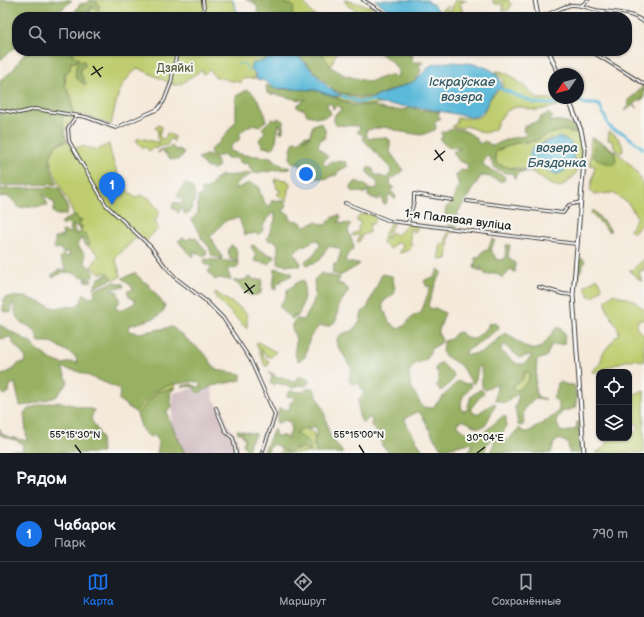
<!DOCTYPE html>
<html lang="ru">
<head>
<meta charset="utf-8">
<style>
	:root { --surface:#171b24; --page:#20242c; --text:#f1f3f6; --muted:#9ea1a6; --line:#363941; --accent:#1a73e8 }
	body { margin:0; font-family:"Balsamiq Sans",sans-serif; background:var(--page); color:var(--text) }
	.controls { position:absolute; right:12px; bottom:12px; display:grid; overflow:hidden; border-radius:8px; box-shadow:0 1px 3px #0004 }
	.controls button { width:36px; height:36px; display:grid; place-items:center; padding:0; border:0; border-bottom:1px solid var(--line); background:var(--surface); color:var(--text); font:20px sans-serif }
	.compass { position:absolute; left:548px; top:68px; width:36px; height:36px; border-radius:50%; background:var(--surface); box-shadow:0 1px 3px #0004; rotate:235deg }
	.you { position:absolute; left:306px; top:174px; width:14px; height:14px; margin:-10px; border:3px solid #fff; border-radius:50%; background:#1a73e8; box-shadow:0 0 0 6px #1a73e833 }
	.badge { display:grid; place-items:center; width:26px; height:26px; border-radius:50%; background:var(--accent); color:#fff; font-size:13px; font-weight:700 }
	.pin { position:absolute; translate:-50% -33px; filter:drop-shadow(0 1px 2px #0008) }
	.pin::after { content:''; position:absolute; top:21px; width:14px; height:12px; background:inherit; clip-path:polygon(0 0,100% 0,50% 100%) }
	.list { margin:0; padding:0; list-style:none }
	h2 { display:flex; justify-content:space-between; align-items:center; height:52px; margin:0; padding:0 16px; font-size:17px }
	h2 small { font-size:13px; font-weight:400; color:var(--muted) }
	.list li { display:grid; grid-template-columns:26px 1fr auto; gap:12px; align-items:center; box-sizing:border-box; height:56px; padding:0 16px; border-top:1px solid var(--line) }
	.list b { display:block; font-size:15px; white-space:nowrap }
	.list p { margin:0; font-size:13px; white-space:nowrap; color:var(--muted) }
	.list em { font-size:13px; font-style:normal; color:var(--muted) }
	.icon { flex:none; width:22px; height:22px; fill:none; stroke:currentColor; stroke-width:2; stroke-linecap:round; stroke-linejoin:round }
	.map { position:relative; flex:none; width:644px; height:453px; overflow:hidden }
	.search { position:absolute; background:var(--surface); box-shadow:0 1px 3px #0004; left:12px; right:12px; top:12px; height:44px; display:flex; align-items:center; gap:10px; box-sizing:border-box; padding:0 14px; border-radius:16px; color:var(--muted); font-size:15px }
	.sheet { height:108px; background:var(--surface) }
	nav { display:flex; justify-content:space-around; align-items:center; box-sizing:border-box; height:56px; border-top:1px solid var(--line); background:var(--surface); font-size:11px; color:var(--muted) }
	nav a { display:grid; justify-items:center; gap:2px }
	nav .on { color:var(--accent) }
	.map>svg:first-child { display:block }
</style>
</head>
<body>
<div class="map">
<svg width="644" height="453" viewBox="0 0 644 453">
	<rect width="100%" height="100%" fill="#f6f6f2"/>
	<filter id="ink" filterUnits="userSpaceOnUse"><feTurbulence type="fractalNoise" baseFrequency=".025" numOctaves="2"/><feDisplacementMap in="SourceGraphic" scale="8" xChannelSelector="R" yChannelSelector="G"/><feConvolveMatrix kernelMatrix="1 2 1 2 8 2 1 2 1" color-interpolation-filters="sRGB"/></filter>
	<filter id="wash" filterUnits="userSpaceOnUse"><feTurbulence type="fractalNoise" baseFrequency=".012" numOctaves="4" result="noise"/><feDisplacementMap in="SourceGraphic" scale="16" xChannelSelector="R" yChannelSelector="G"/><feGaussianBlur stdDeviation="0.9" result="paint"/><feColorMatrix in="noise" values="0 0 0 0 0 0 0 0 0 0 0 0 0 0 0 0 0 1.4 0 .05"/><feComposite in="paint" operator="in"/></filter>
	<g filter="url(#wash)">
		<rect width="100%" height="100%" fill="#f5e9da"/>
		<!-- industrial -->
		<path fill="#d2bec2" d="M212,386L213,399L224,414L227,424L237,438L238,453H185L171,426L174,393L194,388L195,393L199,394Z"/>
		<!-- green -->
		<path fill="#bfcd6f" stroke="#6e7446" fill-rule="evenodd" d="M96,0H232L238,17H76L80,13L90,12Z
			M284,0H302L312,14L318,17H293Z
			M344,0L369,6L386,17H371L364,12H359L348,6Z
			M455,0H467L460,3L463,14L465,17H446L441,9L449,6L446,9L447,11L451,10Z
			M492,0H508L511,4L509,10L503,11V4H495Z
			M74,51H265L263,56L268,57L258,63L254,73L256,78L242,79L241,83C235,80 233,82 228,80C223,79 219,77 214,76L210,70L203,74L202,70L200,71L181,84L174,85L138,68C117,86 117,99 111,125L88,116L78,115L68,125L66,131L63,130L62,116L73,114L72,98L65,86L66,72Z
			M316,51H337L331,66Z
			M498,71C512,72 528,91 538,99L565,98L569,106C557,104 549,109 538,110C533,111 527,108 522,107C507,106 500,117 495,129L485,133L466,126L462,128L452,127L457,122V118H477L483,114L491,97L503,86V79L495,72Z
			M338,92L359,99L370,98L380,104C365,106 346,104 333,96L339,97L342,95Z
			M159,125L162,127L159,134L161,139H165L167,133L174,136V142L171,138L167,145L157,147L156,149L153,148L149,151L145,147L143,148L136,140L140,138L160,143L157,138L158,130L155,128Z
			M563,130L579,134C588,155 580,175 561,187C547,187 540,174 528,170C517,166 509,170 497,164L495,157L496,151L516,143L535,141L546,135ZM550,139L573,155L570,166L550,173L540,162L532,148Z
			M609,132C617,134 623,143 623,151L621,153L615,149L612,141L608,140Z
			M591,138C609,144 638,166 643,185C644,197 644,209 644,221L634,232H632L630,230L637,217L628,203L613,193L593,194L590,191L595,166L590,165Z
			M68,141L73,149L82,146L97,150L109,144C113,164 119,184 135,198L140,195L149,198L160,212L155,221L158,229L146,241L139,235L115,258L121,276L114,280L109,273H100L91,267L99,255L88,246L53,170L50,157L56,145Z
			M275,179L287,180L291,185L288,189L287,201L277,194L281,191L277,189Z
			M367,213L377,217L373,224H370L369,233L362,235L360,241L357,242L360,235L353,236L352,234L359,231L358,227L361,223L356,220L361,214L364,215Z
			M390,223H394L385,239L386,240L391,232L396,235L402,231L406,224L418,225L416,231L413,232V229H410V241L412,244L410,250L400,253L399,251L403,247L402,243H395L391,249L382,243L384,235Z
			M452,229L454,230L449,235L447,259L440,260L439,257L440,245H445L448,231Z
			M644,259V271L640,270L639,272L642,282L629,270H632Z
			M597,278L601,284L602,288L595,296L590,297L584,287Z
			M216,292C226,301 238,304 247,314V329L217,299L215,295Z
			M613,294L633,300L644,309V320H638L636,328L644,335V362L635,359L625,361L593,373L592,371L600,364L603,353L619,333C616,320 605,313 606,300Z
			M258,342L276,352L271,357L267,356L261,349L263,356L269,361L268,366H265L256,343Z
			M527,371L530,374L527,383L518,390L512,389L513,385L519,382Z
			M174,384L175,388L157,392L137,414L135,412C149,396 152,389 174,384Z
			M644,390V453H596L605,446L608,438C621,438 635,440 639,425L629,421V397Z
			M300,426L314,433L315,447L321,453H279Z"/>
		<!-- forest -->
		<path fill="#97b062" stroke="#5a663f" fill-rule="evenodd" d="M0,0H72C53,20 43,17 17,17V46L0,60Z
			M89,0H95L99,5V10L91,7L89,12L75,13V11L80,4L87,3Z
			M246,0H286L285,3L287,5L291,4L294,7L292,15L294,17H256L260,14L257,12L258,8L252,1Z
			M29,51H72V55L79,58L77,62H71L70,70L64,74L65,86L71,98L72,115H62L63,127L67,140L56,144C46,161 50,167 57,184L0,186V81L14,69L21,58Z
			M290,51H324L323,55L331,67L344,75L369,82L389,75L397,77C402,67 385,57 377,51H394L398,53L401,51L405,53L413,51L412,60L414,62H422L423,63L419,65L421,71L415,81L373,97H359L335,91L330,87L295,52Z
			M82,61H84L85,66L81,68V75L86,83L85,85L75,77L76,66Z
			M643,84L644,86V98L634,104L638,108L633,105L625,111L628,106V100L637,93L639,89L643,90L641,85Z
			M266,85L275,89L314,90L327,94L351,105L375,106L386,110H400L410,108L440,112L438,115L441,118L434,122L436,126L435,130L421,135L402,132L385,127L366,130L367,137L369,139C377,137 384,136 390,140V152L403,170L400,174L391,179L390,184L394,188L390,190L396,196L395,199L389,194L386,204H383L382,198L380,196L379,200L368,196L369,189L378,188L377,182L367,172V169L369,167L373,169L374,174L386,178L391,173L390,168L363,139V135L357,132L360,128L358,126L336,125L333,119L336,113L341,111L340,107L338,105L333,109L332,104L328,103L327,106L331,113C324,120 316,117 307,115L304,109H299L296,106L306,99C298,101 291,98 283,96C278,94 273,95 267,93Z
			M247,90C255,91 267,113 266,121L259,126L255,124C248,126 243,129 239,135L241,138L231,146L230,151L244,155L271,157L281,165L289,168L291,166L290,169L275,170L269,172L264,171L255,174L250,169L249,164L245,163L243,165L242,162L239,163V160L236,158H226V155L214,157L219,166L214,169L207,168L198,158L206,155L212,156L210,150L215,145H217L236,121V96Z
			M549,113L553,117L548,123C558,117 574,123 579,134L563,130L546,135L535,141L516,143L496,151L495,157L497,164L514,169L529,171L517,173L515,179L512,173H505L495,168L489,157L486,156L483,164C488,172 498,171 505,177L504,181C495,182 492,175 481,176L458,212L456,226H449V219H446L444,222L446,207C455,204 453,192 459,186L456,175L461,170L465,171L468,168L467,164L459,161L453,152L461,148C452,148 445,148 440,139L443,137L441,133C456,125 471,130 480,144L485,141L493,146L507,139L524,136L527,135L523,131L524,126L539,121L541,117Z
			M277,118L283,121V131L282,133L279,131L282,130L279,123L275,146L273,148L263,147L259,140L265,132L262,128L272,119L277,121Z
			M318,123H321L325,129V138L321,139L318,146L328,157L323,162L324,165L326,166L331,161L346,162L348,166L337,172V175L331,176L328,179L317,178L315,180C304,179 304,173 300,164H293L290,159L291,149L294,141L299,142L305,135L309,136L304,139V140L309,138L313,125Z
			M595,139L614,151L616,160L613,165L600,161L593,156L595,143L593,140Z
			M172,146L176,150L180,149L184,154L178,160L170,159L162,151L157,153L160,150Z
			M248,172L251,174L237,183L235,189L249,183L258,186C261,194 262,203 270,207L272,200L284,201L287,205L283,212L289,214L291,220L299,221L305,226L316,222L325,225L332,218L339,215L341,217L338,222L344,224L349,223L351,225L348,230L354,247L345,259L347,263H359V265L340,276L332,273L334,264H337L341,251L338,248L328,246L319,261L307,265L305,261L312,256L320,246L319,241L315,240L296,250L294,254L301,263L300,266L278,264V244L273,240L269,241L267,239L275,220V214L272,213L264,224L262,232L259,235L256,233L245,235L239,218C219,219 223,227 210,236L223,259L212,256L209,247L201,238C201,230 193,227 192,219L198,213V196H203L201,189L207,190L219,176L239,175Z
			M356,181L367,186L368,191L365,193L352,191L350,188Z
			M185,183L192,187C198,197 193,206 187,215L183,212V208H180L179,213L172,208L174,202L179,204L182,203L183,200L177,196Z
			M59,187L68,209L66,215H57L53,212L55,204L43,194L48,205L34,207L26,206L23,208L18,207L14,201L6,196L0,197V189Z
			M593,210L609,228L611,231H608L591,213Z
			M74,215H76L78,220H82L81,222L77,223L81,225L82,229L73,225L76,235L80,232L86,234L90,244L87,246L85,245L81,238L77,245L85,254V263L94,271L93,277H89L87,279H91L92,281L86,282L85,276L81,277C72,270 62,272 53,277L51,276L59,270H66L60,258L63,254L68,257L70,253L68,252L63,253L60,248L56,250L53,246L55,243V238L63,236L62,231L70,233L71,227L68,222L62,226L61,223C65,218 70,219 74,215Z
			M192,237L196,238L207,252L204,257L193,251L194,256L192,257L178,241L183,238L186,240Z
			M492,239L495,240L491,250L497,260L505,259L506,245H510L508,257L512,261L515,262V273L511,269L503,278L495,273L486,275L483,271H480V269H483L480,266L479,270L475,269L474,266L476,261L474,259L480,256L483,251L488,250Z
			M231,245L236,248L238,261L230,259L228,250Z
			M253,245L263,252L276,257L268,264L254,261L256,256L251,246Z
			M581,258L583,259L585,261L580,272L577,286L576,285L578,260Z
			M205,259L238,262L239,265L237,268L227,269L231,280L219,278L215,280L208,271L212,266L205,265L204,260Z
			M275,268L292,273V275L283,280L281,279V283L277,284L276,290L273,289Z
			M438,270H440L442,273L437,280L428,305L431,309L435,308L445,313L438,333L442,340L441,343L431,349L427,359C423,361 416,363 413,366C402,376 417,398 423,407L432,408L458,381L467,384L470,383L471,387C464,394 458,401 463,411L467,410L471,396L481,389L484,392L471,408L472,412L477,414L494,403L496,404L485,426L478,428L463,420L457,423C461,434 472,434 482,434L504,415L506,417V426L501,439L508,440L519,428L524,432H527C532,430 536,427 541,424C550,418 569,410 553,398L558,386L557,384L560,382L568,385H574L577,397L575,408L562,412L556,420L560,431L566,432L576,429L577,422H579L580,453H569L568,443L559,439L554,443L551,453H490L495,441L493,438L487,444L484,453H467L471,449L472,445L470,443L443,449C431,440 429,423 419,412H416L405,419L406,423L424,453H390L382,446L381,439L371,425L372,419L369,418L363,423C357,416 359,409 358,401L364,394L359,383L352,384L349,379L352,368C348,364 346,359 343,354C332,340 336,334 353,331L360,321L362,312L367,308L382,274L392,276L395,289L394,294L384,301L382,305L389,322L398,329C409,326 407,316 421,313L431,285L427,287L424,281L427,279L434,278Z
			M135,273L143,281L148,284L165,306L164,311L155,318L128,326L130,331L139,333L172,327L205,354L216,370L241,374V380L212,386L199,393L196,392L194,387L182,386L191,384L198,387L202,386C196,379 191,382 183,383C155,386 152,393 135,412L119,400L120,389L77,371L62,368L68,382L56,397L28,405L20,406L15,383L10,385L9,392L5,395L0,391V376L14,369L19,363H24L26,358L13,343L11,337L0,339V325L30,342L36,349L52,360L63,364L71,362L78,363L75,356L51,342H39C37,339 38,336 36,333C25,318 17,331 14,304L12,303L11,313L3,311L4,299L6,297H26L54,308L76,306L81,302L84,293L89,298L95,296L94,290L114,282L123,284L124,287L112,288V290L117,291L120,299L119,303L115,305L119,311L135,303V300L129,297L127,291L133,290V288L122,278Z
			M321,273L340,278L337,284H342L349,290L339,305L336,321L329,326H319L310,337L305,357L298,361C293,352 295,350 296,342C296,332 286,326 297,319L303,320C314,305 316,299 314,280Z
			M108,274L113,279L93,288L99,278Z
			M249,277L256,280L262,279L261,293C244,301 244,286 233,281L244,280Z
			M303,280C307,288 302,313 296,318L294,314V318L291,319L279,306L286,297L287,290L298,282Z
			M494,323L498,325L499,328L497,330L464,353L468,355L483,352L505,333C517,338 529,357 542,346C547,341 551,334 556,328H561L565,334L564,344C549,346 554,341 546,357L537,360L535,391L538,397L546,399L543,400L534,399C524,408 522,410 524,423L522,426L518,425L515,407L519,395L517,394L505,403L495,400L497,385L495,384L485,390L482,387L481,366L478,367L476,379L473,384L460,365L444,355L442,351L444,341L451,339L456,333L460,332L469,339H475L488,327V324ZM504,345L520,358L529,355L532,356L524,364H517L501,351V347ZM527,371L530,374L527,383L518,390L512,389L513,385L522,380L524,373Z
			M441,362L454,375C453,382 446,387 441,391L437,386L439,375L435,368Z
			M269,372L274,374L276,378L282,377L295,383L298,377L308,378L309,383L306,386L299,385L293,388L277,383L274,385L270,383L272,378Z
			M175,388L170,393L172,407L167,411L168,417L185,453H157L159,445L155,435L150,437L142,430L137,414L157,392Z
			M308,388H313L323,408L330,436L343,453H316V447L313,446L317,431L315,426L311,429L304,428L295,433C303,440 308,436 311,450L308,452L302,447L297,450L295,448L288,453L274,444L269,448L268,453H263L274,429L276,436H285L287,440L291,431V423L285,420L278,423L276,422L279,408L289,410L290,403L294,399V396L287,397V394L290,391L303,392Z
			M60,402L94,410L91,419L101,437L102,453H20L11,450L22,451L23,446L20,442L0,435V428L2,434L9,437L27,441L24,413C34,404 46,403 60,402Z
			M237,430L256,434L250,443L248,452L243,444L245,440L241,433H238Z"/>
		<!-- water -->
		<path fill="#5bb9d9" stroke="#3c6a7a" d="M375,0H427L437,8L442,17H398Z
			M287,52L297,55L329,88L342,96H333L315,90L274,88L265,81L257,79L256,74L252,71L250,67L253,63H258L280,53Z
			M446,62C464,62 502,63 501,88C485,94 489,117 471,117L424,108L380,104L372,101L373,98L415,81L431,65Z
			M558,137C581,144 568,147 575,161C569,167 558,180 548,171C545,168 543,164 539,162C535,159 532,159 529,155L532,148Z"/>
		<g fill="none" stroke-linecap="round" stroke-linejoin="round">
			<!-- stream -->
			<path stroke="#5bb9d9" stroke-width="1" d="M233,0L240,17
				M256,51L260,63
				M551,51L560,74
				M237,65L241,63L245,64L246,68L252,71
				M570,98L571,100"/>
			<!-- river -->
			<path stroke="#5bb9d9" stroke-width="3" d="M497,87L535,103L550,104L567,101
				M342,96L359,102L375,100
				M571,100L575,99L586,104H597L600,106L609,126L614,130L623,133L644,149"/>
		</g>
	</g>
	<g filter="url(#ink)">
		<g fill="none" stroke-linecap="round" stroke-linejoin="round">
			<defs>
				<path id="minor" d="M363,0L389,17
					M582,5L588,0
					M199,17L204,9L203,0
					M539,17C550,15 560,7 571,5C581,4 587,8 596,10C613,13 629,11 644,22
					M591,51L644,84
					M0,110L19,113L35,109L86,117L116,128L158,109L164,101L171,83L177,51
					M76,116L68,128L69,141L106,205L151,247L165,266L177,279L206,301L223,318L250,359L275,415L262,453
					M467,201L563,213L569,205L581,202
					M345,203L390,221L577,244
					M408,223L414,201V194L452,200
					M539,287L563,294L573,295
					M216,408L226,432L233,438L236,453"/>
				<path id="major" d="M535,0L538,17
					M549,51L558,74
					M568,98L581,130L585,150L573,295L584,453"/>
			</defs>
			<!-- minor casing -->
			<use href="#minor" stroke="#3d3b38" stroke-width="4"/>
			<!-- major casing -->
			<use href="#major" stroke="#3d3b38" stroke-width="5"/>
			<!-- minor -->
			<use href="#minor" stroke="#fff" stroke-width="2"/>
			<!-- major -->
			<use href="#major" stroke="#fff" stroke-width="3"/>
		</g>
	</g>
	<!-- ticks -->
	<path fill="none" stroke="#1c1c1c" stroke-width="1.5" d="M93,66L101,77M91,75L103,67M435,150L443,161M434,160L445,151M245,283L253,294M244,293L255,285M75,445L81,453M359,445L364,453M477,453L485,447"/>
	<g text-anchor="middle" dominant-baseline="central" stroke-width="4" stroke-linejoin="round" paint-order="stroke">
		<!-- park labels -->
		<g font-size="12" fill="#555a39" stroke="#f6f6f2">
			<text x="175" y="68">Дзяйкі</text>
		</g>
		<!-- street labels -->
		<g font-size="12" fill="#1c1c1c" stroke="#f6f6f2">
			<text transform="translate(458 220) rotate(7)">1-я Палявая вуліца</text>
		</g>
		<!-- water labels -->
		<g font-size="13" font-style="italic" fill="#355b68" stroke="#f6f6f2">
			<text x="462" y="82">Іскраўскае<tspan x="462" dy="15">возера</tspan></text>
			<text x="557" y="148">возера<tspan x="557" dy="15">Бяздонка</tspan></text>
		</g>
	</g>
	<g font-size="10" text-anchor="middle" fill="#1c1c1c" stroke="#f6f6f2" stroke-width="4" stroke-linejoin="round" paint-order="stroke">
		<text x="75" y="438">55°15'30"N</text>
		<text x="359" y="438">55°15'00"N</text>
		<text x="485" y="441">30°04'E</text>
	</g>
</svg>
<div class="controls">
<button><svg class="icon" aria-label="locate" viewBox="0 0 24 24"><circle cx="12" cy="12" r="6"/><path d="M12 2v4M12 18v4M2 12h4M18 12h4"/></svg></button>
<button><svg class="icon" aria-label="layers" viewBox="0 0 24 24"><path d="M12 4l9 5-9 5-9-5zM3 14l9 5 9-5"/></svg></button>
</div>
<svg class="compass" viewBox="-18 -18 36 36"><path d="M0-13l5 13h-10z" fill="#e53935"/><path d="M0 13l5-13h-10z" fill="#9ea1a6"/></svg>
<div class="you"></div>
<div class="pin badge" style="left:112px;top:205px">1</div>
<div class="search"><svg class="icon" aria-label="search" viewBox="0 0 24 24"><circle cx="10" cy="10" r="6"/><path d="M15 15l6 6"/></svg>Поиск</div>
</div>
<section class="sheet">
<h2>Рядом<small></small></h2>
<ul class="list">
<li><span class="badge">1</span><div><b>Чабарок</b><p>Парк</p></div><em>790 m</em></li>
</ul>
</section>
<nav>
<a class="on"><svg class="icon" aria-label="map" viewBox="0 0 24 24"><path d="M3 6l6-2 6 2 6-2v14l-6 2-6-2-6 2zM9 4v14M15 6v14"/></svg>Карта</a>
<a><svg class="icon" aria-label="directions" viewBox="0 0 24 24"><path d="M12 3l9 9-9 9-9-9zM9 14v-3h6M13 9l2 2-2 2"/></svg>Маршрут</a>
<a><svg class="icon" aria-label="saved" viewBox="0 0 24 24"><path d="M7 4h10v16l-5-4-5 4z"/></svg>Сохранённые</a>
</nav>
</body>
</html>
